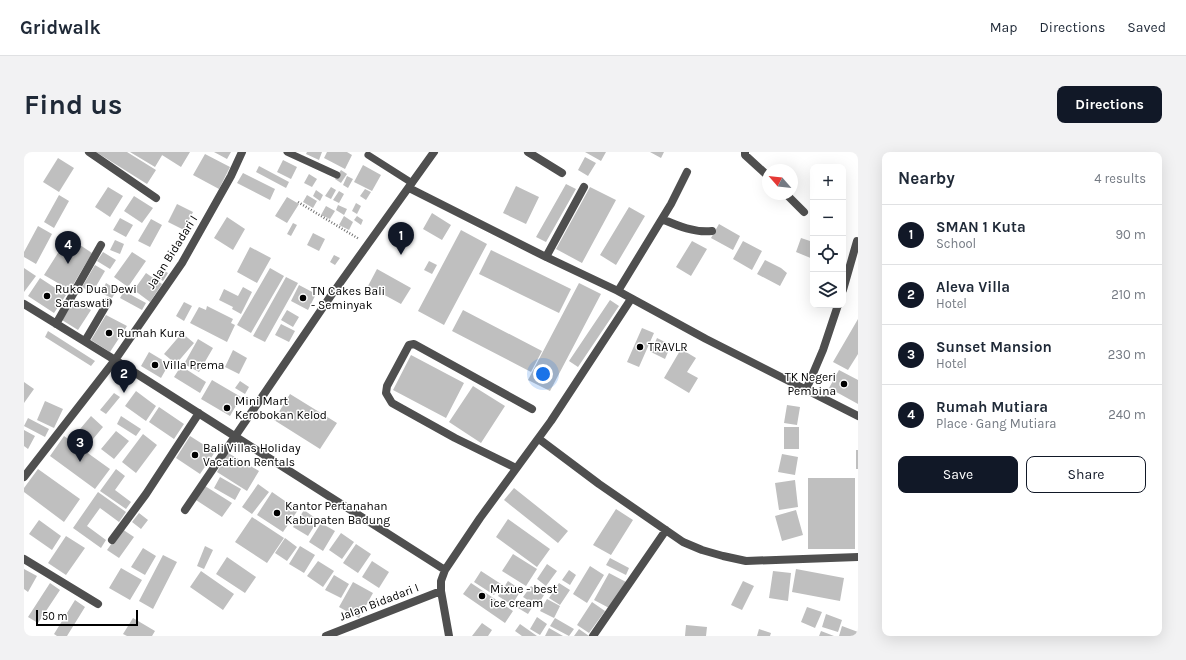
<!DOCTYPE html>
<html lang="en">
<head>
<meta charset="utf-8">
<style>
	:root { --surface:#fff; --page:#f2f2f3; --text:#1f2937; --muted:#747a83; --line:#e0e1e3; --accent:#111827 }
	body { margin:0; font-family:Karla,sans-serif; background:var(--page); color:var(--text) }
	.controls { position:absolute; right:12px; top:12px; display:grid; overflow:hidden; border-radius:8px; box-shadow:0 4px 16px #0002 }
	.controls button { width:36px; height:36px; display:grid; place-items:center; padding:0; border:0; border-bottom:1px solid var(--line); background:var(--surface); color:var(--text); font:20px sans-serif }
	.compass { position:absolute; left:738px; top:12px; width:36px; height:36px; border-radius:50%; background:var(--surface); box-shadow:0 4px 16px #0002; rotate:298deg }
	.scale { position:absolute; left:12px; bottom:10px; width:102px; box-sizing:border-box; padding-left:4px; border:2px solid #000; border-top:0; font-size:11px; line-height:14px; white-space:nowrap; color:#000; -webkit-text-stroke:3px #fff; paint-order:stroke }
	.you { position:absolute; left:519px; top:222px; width:14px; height:14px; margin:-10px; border:3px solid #fff; border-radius:50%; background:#1a73e8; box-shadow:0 0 0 6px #1a73e833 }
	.badge { display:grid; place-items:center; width:26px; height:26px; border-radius:50%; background:var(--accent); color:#fff; font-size:13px; font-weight:700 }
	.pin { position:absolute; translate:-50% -33px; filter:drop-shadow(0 1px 2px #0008) }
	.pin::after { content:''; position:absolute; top:21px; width:14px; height:12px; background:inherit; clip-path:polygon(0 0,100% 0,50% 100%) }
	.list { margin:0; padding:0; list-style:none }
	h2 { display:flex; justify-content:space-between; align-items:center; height:52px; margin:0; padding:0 16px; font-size:17px }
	h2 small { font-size:13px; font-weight:400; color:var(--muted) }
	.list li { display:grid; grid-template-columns:26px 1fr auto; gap:12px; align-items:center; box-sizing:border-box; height:60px; padding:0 16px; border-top:1px solid var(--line) }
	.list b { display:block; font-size:15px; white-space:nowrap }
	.list p { margin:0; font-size:13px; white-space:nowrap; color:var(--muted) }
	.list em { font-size:13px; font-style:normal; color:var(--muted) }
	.actions { display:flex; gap:8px; padding:12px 16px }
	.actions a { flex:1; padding:9px 0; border:1px solid var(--accent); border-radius:8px; text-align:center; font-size:14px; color:var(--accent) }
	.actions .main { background:var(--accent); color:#fff }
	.icon { flex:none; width:22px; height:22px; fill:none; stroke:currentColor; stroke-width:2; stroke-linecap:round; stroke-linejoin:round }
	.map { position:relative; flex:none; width:834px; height:484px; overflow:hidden; border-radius:8px }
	header { display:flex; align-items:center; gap:24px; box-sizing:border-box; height:56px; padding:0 20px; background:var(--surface); border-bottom:1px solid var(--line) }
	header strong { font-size:19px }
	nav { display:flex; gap:22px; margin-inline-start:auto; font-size:14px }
	.intro { display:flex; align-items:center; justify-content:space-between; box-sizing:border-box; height:96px; padding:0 24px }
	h1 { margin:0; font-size:28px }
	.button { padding:10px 18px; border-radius:8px; background:var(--accent); color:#fff; font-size:14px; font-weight:700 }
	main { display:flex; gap:24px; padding:0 24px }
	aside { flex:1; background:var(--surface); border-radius:8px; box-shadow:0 4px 16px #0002 }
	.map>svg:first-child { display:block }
</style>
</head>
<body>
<header>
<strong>Gridwalk</strong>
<nav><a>Map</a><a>Directions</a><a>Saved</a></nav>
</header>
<div class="intro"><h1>Find us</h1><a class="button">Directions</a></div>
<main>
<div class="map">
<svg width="834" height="484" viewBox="0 0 834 484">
	<rect width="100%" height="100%" fill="#fff"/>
	<!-- building -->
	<path fill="#bfbfbf" d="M72,0H103L132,18L123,32Z
		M106,0H140L131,15Z
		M140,0H166L157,15L138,3Z
		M190,0H207L203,7Z
		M283,0H298L295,8L282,2Z
		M303,0H323L328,3L321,17L300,6Z
		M561,0H582L577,9Z
		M626,0H640L637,6Z
		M181,2L206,15L195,37L169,23Z
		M561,5L572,11L564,24L554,18Z
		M34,6L50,16L35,40L19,30Z
		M259,8L273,15L267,27L253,20Z
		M339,13L357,23L348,39L330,30Z
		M235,14L265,30L262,36L232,20Z
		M317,18L323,22L317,31L311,27Z
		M219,21L251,37L246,48L213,31Z
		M285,22L293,27L288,35L280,31Z
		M323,24L329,27L324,36L319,33Z
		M542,32L552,37L522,90L512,85Z
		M492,34L515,45L502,72L479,61Z
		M84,35L99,44L86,65L71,55Z
		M307,35L312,38L307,47L301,44Z
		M566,35L592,48L558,111L532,97Z
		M341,37L347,40L342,48L336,44Z
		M292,38L299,43L296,49L289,44Z
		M315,39L320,42L315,51L309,48Z
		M35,43L45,49L30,76L20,70Z
		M283,43L293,49L289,56L279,50Z
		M110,44L129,56L118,71L100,59Z
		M263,45L275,52L263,71L251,64Z
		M332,51L337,54L333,62L328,59Z
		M153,52L169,60L160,78L144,70Z
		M314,53L323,57L320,63L312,58Z
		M302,54L311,59L306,67L297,63Z
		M605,55L621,64L592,113L576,103Z
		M408,61L427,73L418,88L399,77Z
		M320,64L329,70L325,78L315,73Z
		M333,64L339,68L337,73L330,68Z
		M203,65L221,77L209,98L190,86Z
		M96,66L109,73L102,85L89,78Z
		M127,67L138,73L126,95L114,89Z
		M269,71L273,73L267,84L263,82Z
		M695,72L716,84L709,98L687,86Z
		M14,74L28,82L12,112L0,105V100Z
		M437,78L463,92L420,173L394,159Z
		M289,81L301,87L295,99L283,93Z
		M44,85L68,101L46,138L20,123Z
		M777,86L789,90V107L772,100Z
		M91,88L100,92L96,102L86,98Z
		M668,89L683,97L667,124L652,115Z
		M719,89L738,99L728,118L709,107Z
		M226,95L247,106L233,131L213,120Z
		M467,98L547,137L535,161L455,122Z
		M79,100L92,108L86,117L73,109Z
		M108,100L122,109L104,135L90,125Z
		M310,103L316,106L311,113L306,110Z
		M741,108L757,116L763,121L756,134L733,122Z
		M405,109L413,113L408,122L400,118Z
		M71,113L81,119L68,141L58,135Z
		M0,116L12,124L0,140Z
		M246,116L260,124L227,181L213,173Z
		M137,117L144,121L139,129L133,125Z
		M353,117L387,136L377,152L344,134Z
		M122,121L138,132L126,150L110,138Z
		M262,125L274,131L241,190L229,184Z
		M16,126L42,143L30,161L4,144Z
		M82,131L93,138L88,146L77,141Z
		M555,131L577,142L526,239L504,228Z
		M275,133L292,142L284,158L267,149Z
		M219,135L228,140L217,162L208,157L209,155L195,148L200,137L214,144Z
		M100,139L122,151L118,158L96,146Z
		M51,148L67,158L54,178L38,168Z
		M586,148L595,154L554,215L545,209Z
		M160,150L168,154L160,169L152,164Z
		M183,154L209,167L207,171L211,173L203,190L166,171L175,155L182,158Z
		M263,158L275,165L269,175L257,168Z
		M439,158L518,199L507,220L428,179Z
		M82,163L103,174L86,200L67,188Z
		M834,167V202L824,218L809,210Z
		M257,172L271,179L265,190L251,183Z
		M618,176L630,181L615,215L603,210Z
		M24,179L71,209L67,214L21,185Z
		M158,181L170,191L152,212L140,202Z
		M633,186L647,193L641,207L627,200Z
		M174,187L189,196L175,220L160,212Z
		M657,197L672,206L663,220L674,226L665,241L640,226Z
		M209,198L223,206L215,222L201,215Z
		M125,200L145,212L137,226L117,214Z
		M387,203L440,231L422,266L369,238Z
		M157,214L182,230L176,241L150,225Z
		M815,218L834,228V252L805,236Z
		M188,228L217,245L206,264L177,247Z
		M216,229L225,235L221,242L211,236Z
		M0,230L10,237L0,251Z
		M449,234L481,254L457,291L425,270Z
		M112,239L132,254L122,269L101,254Z
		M90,241L96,245L82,262L76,258Z
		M266,242L313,271L296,297L250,268Z
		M21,249L39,257L30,276L13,268Z
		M763,253L776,255L773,273L760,271Z
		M135,255L160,272L150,287L125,270Z
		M67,264L79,275L64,293L51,283Z
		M97,264L117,277L112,284L93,272Z
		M4,266L25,277L21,285L0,274Z
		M760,275H775V297H760Z
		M0,278L11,284L4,297L0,294Z
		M92,279L105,289L90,307L77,297Z
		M119,282L133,293L112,321L98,310Z
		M40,284L86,317L71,337L26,304Z
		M166,284L191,300L176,322L152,306Z
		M832,298H834V317H832Z
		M204,301L235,319L223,339L193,320Z
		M758,302L774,305L771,323L754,320Z
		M14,317L56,347L40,370L0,340V336Z
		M92,317L101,324L91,338L107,350L102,357L76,339Z
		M196,325L217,337L211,348L190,336Z
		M784,326H831V397H784Z
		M771,328L774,355L755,358L751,331Z
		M234,332L245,340L228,362L218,355Z
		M181,334L208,351L198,365L172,348Z
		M490,336L544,379L534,391L480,348Z
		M74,340L102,360L95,370L76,356L63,374L82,388L77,396L49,376Z
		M248,340L274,358L259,380L233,363Z
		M592,357L609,368L587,403L569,393Z
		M280,358L294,368L284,384L269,375Z
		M772,358L779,383L758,389L751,364Z
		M115,361L124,368L117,377L108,370Z
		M228,365L260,386L243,411L211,390Z
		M484,367L526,397L513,415L472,385Z
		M15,368L37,384L28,398L5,382Z
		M297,371L311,379L299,399L285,390Z
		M98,377L110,385L95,406L83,398Z
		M317,381L330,390L318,407L305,398Z
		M42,384L61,396L42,423L24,411Z
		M261,386L273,395L263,409L251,401Z
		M332,392L347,402L334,421L319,411Z
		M181,394L189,398L180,417L173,414Z
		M276,394L291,403L280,421L265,412Z
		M119,396L132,404L121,423L107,415Z
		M489,402L513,417L502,434L478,419Z
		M139,403L153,410L129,457L115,449Z
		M203,405L232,425L221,441L192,422Z
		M586,406L605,416L602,423L582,413Z
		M294,409L310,419L299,435L283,424Z
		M348,409L365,420L355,436L338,425Z
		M523,412L533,419L522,434L513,427Z
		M566,414L580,423L563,451L549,442Z
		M97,416L118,428L106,448L85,436Z
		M0,417L13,424L4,440L0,437Z
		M772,417L820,426L816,449L768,440Z
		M545,418L552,423L546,433L538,428Z
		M177,419L210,442L199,458L166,435Z
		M457,419L477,432L470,443L450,430Z
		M749,419L767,421L764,449L745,446Z
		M585,421L602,430L587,457L570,448Z
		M310,423L325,432L317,446L301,438Z
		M484,429L497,438L488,453L474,444Z
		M719,429L730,434L718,458L707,453Z
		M329,430L349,441L335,466L315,455Z
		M26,431L36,438L14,471L4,465Z
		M447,431L489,459L481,471L439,442Z
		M535,431L546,438L536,453L525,446Z
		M507,434L520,443L513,454L499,445Z
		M523,447L536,454L530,466L516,459Z
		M51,448L61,455L43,484H33L30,482Z
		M499,448L509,454L504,462L494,456Z
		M568,450L581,459L565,481L553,473Z
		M783,455L798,460L791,476L777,470Z
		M802,462L818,468L814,480L798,475Z
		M513,465L523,472L516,483L506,477Z
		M109,466L131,479L128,484H103L99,482Z
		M531,466L550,477L545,484L526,474Z
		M458,471L468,478L464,484H448Z
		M496,472L513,484H498L491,479Z
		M662,473L683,475L682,484H661Z
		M818,474L834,480V484H815Z
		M525,476L539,484H521Z
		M555,477L565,484H550Z
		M735,477L747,481L746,484H733Z
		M797,479L810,484H795Z"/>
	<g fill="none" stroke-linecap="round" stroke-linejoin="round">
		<!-- path -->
		<path stroke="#717171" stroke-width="2.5" stroke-dasharray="1 2" stroke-linecap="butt" d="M274,50L335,87"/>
		<!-- service -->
		<path stroke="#4f4f4f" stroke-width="7" d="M263,0L313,23
			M344,3L388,31"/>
		<!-- minor -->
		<path stroke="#4f4f4f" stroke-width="8" d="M65,0L132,46
			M504,0L538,21
			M721,0V3L744,24
			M385,36L522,105L594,139L682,187L834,264
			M762,42L780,60
			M638,67C654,74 671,81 688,79
			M522,105L560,35
			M819,138L833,89
			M594,139L647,52L663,20
			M0,152L91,208L421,418
			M32,172L77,93
			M61,189L84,150
			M782,238L799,198L814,153
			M515,287L575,332L659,390L678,398L699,404L722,409L834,405
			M492,316L431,286L368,251L362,241L363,234L385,193L390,192L508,257
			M0,325L91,208L158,111L207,24L218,0
			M161,358L306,145L410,0
			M88,388L122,342L175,261
			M0,407L74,452
			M302,484L417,439
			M425,484L417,439V429L421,418L456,366L527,269L607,147
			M569,484L642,378"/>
	</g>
	<!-- markers -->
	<g fill="#000" stroke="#fff" stroke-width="1.5">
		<circle cx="23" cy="144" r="4"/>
		<circle cx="279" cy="146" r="4"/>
		<circle cx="85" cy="181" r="4"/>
		<circle cx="616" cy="195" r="4"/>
		<circle cx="131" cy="213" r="4"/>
		<circle cx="820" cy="232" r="4"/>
		<circle cx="203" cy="256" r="4"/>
		<circle cx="171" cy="303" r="4"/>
		<circle cx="253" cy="361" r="4"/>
		<circle cx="458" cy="444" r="4"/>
	</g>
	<g text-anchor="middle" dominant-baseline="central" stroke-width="3" stroke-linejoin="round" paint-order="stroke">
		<!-- street labels -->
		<g font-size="12" fill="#000" stroke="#fff">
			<text transform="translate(148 100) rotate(-58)">Jalan Bidadari I</text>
			<text transform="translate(355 450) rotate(-21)">Jalan Bidadari I</text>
		</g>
		<!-- poi labels -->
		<g font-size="12" fill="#000" stroke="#fff" text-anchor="start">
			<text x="31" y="137">Ruko Dua Dewi<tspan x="31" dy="14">Saraswati</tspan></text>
			<text x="287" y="139">TN Cakes Bali<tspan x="287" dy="14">- Seminyak</tspan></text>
			<text x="93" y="181">Rumah Kura</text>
			<text x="624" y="195">TRAVLR</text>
			<text x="139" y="213">Villa Prema</text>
			<text x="812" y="225" text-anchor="end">TK Negeri<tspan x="812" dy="14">Pembina</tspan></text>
			<text x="211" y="249">Mini Mart<tspan x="211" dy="14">Kerobokan Kelod</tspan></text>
			<text x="179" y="296">Bali Villas Holiday<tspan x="179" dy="14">Vacation Rentals</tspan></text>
			<text x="261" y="354">Kantor Pertanahan<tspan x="261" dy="14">Kabupaten Badung</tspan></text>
			<text x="466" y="437">Mixue - best<tspan x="466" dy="14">ice cream</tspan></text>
		</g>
	</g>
</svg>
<div class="controls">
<button>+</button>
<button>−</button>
<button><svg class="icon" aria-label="locate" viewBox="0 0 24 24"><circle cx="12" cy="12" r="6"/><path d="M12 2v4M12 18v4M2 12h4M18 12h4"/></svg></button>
<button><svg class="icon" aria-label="layers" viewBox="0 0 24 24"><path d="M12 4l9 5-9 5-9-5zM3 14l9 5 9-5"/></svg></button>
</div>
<svg class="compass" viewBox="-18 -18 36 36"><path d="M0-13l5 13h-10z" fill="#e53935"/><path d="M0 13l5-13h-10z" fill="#747a83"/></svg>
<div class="scale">50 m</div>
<div class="you"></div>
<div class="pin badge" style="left:377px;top:103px">1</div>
<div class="pin badge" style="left:100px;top:241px">2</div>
<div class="pin badge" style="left:56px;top:310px">3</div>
<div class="pin badge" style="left:44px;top:112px">4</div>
</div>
<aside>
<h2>Nearby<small>4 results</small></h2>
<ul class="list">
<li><span class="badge">1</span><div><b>SMAN 1 Kuta</b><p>School</p></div><em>90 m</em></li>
<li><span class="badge">2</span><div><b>Aleva Villa</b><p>Hotel</p></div><em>210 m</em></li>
<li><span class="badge">3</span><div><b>Sunset Mansion</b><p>Hotel</p></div><em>230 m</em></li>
<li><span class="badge">4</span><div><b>Rumah Mutiara</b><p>Place · Gang Mutiara</p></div><em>240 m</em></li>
</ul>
<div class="actions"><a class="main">Save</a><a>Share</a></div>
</aside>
</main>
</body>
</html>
